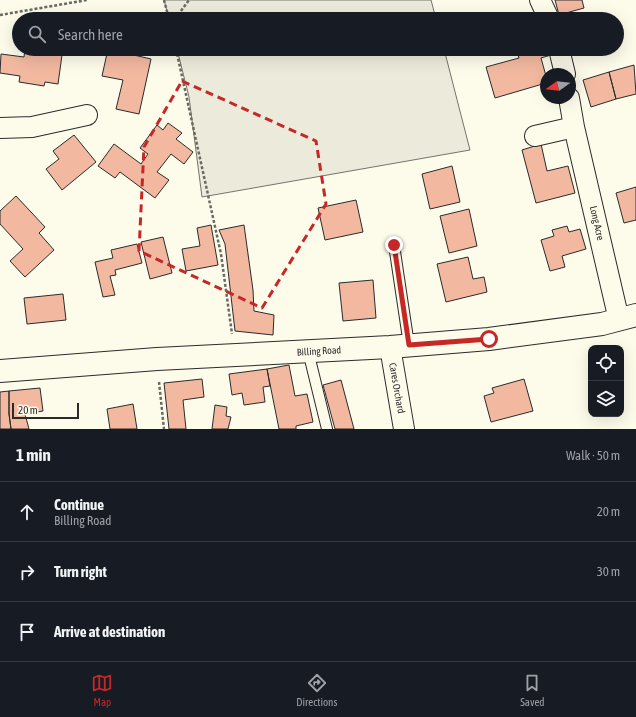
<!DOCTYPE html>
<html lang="en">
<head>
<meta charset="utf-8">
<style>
	:root { --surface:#171b24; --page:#20242c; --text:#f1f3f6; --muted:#9ea1a6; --line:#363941; --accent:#c62828 }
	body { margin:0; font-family:"Asap Condensed",sans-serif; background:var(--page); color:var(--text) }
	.controls { position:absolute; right:12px; bottom:12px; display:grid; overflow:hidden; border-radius:8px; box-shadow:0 4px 16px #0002 }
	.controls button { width:36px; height:36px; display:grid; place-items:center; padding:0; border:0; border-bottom:1px solid var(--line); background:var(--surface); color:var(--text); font:20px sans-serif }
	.compass { position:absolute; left:540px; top:68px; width:36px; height:36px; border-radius:50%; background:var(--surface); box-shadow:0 4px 16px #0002; rotate:255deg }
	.scale { position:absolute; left:12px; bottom:10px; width:67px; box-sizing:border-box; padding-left:4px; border:2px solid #2b2b2b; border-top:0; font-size:11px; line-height:14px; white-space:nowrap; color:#2b2b2b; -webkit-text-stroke:3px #fdfbea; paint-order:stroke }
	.stop { position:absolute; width:12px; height:12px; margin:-9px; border:3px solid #c62828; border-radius:50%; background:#fff }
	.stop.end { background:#c62828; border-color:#fff; box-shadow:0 1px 4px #0008 }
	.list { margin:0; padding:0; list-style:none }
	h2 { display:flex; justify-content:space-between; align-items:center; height:52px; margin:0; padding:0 16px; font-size:17px }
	h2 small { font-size:13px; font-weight:400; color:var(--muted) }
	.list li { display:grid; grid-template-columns:26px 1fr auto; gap:12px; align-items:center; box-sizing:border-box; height:60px; padding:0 16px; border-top:1px solid var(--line) }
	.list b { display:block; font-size:15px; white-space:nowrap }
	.list p { margin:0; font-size:13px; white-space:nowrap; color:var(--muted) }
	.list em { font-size:13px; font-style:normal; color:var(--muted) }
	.icon { flex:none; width:22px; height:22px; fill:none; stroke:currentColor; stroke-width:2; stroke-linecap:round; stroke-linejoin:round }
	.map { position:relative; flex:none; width:636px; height:429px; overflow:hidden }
	.search { position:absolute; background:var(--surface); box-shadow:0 4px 16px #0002; left:12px; right:12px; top:12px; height:44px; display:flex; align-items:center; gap:10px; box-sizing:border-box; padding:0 14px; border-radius:22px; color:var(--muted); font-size:15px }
	.sheet { height:232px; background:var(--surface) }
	nav { display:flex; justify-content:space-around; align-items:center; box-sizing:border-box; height:56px; border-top:1px solid var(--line); background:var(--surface); font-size:11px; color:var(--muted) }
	nav a { display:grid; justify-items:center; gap:2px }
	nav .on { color:var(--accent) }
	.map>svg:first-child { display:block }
</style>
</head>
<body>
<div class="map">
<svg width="636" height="429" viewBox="0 0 636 429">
	<rect width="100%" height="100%" fill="#fdfbea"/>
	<!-- green -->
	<path fill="#ecebdb" stroke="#74746e" d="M164,0H431L436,19H169Z
		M177,49H444L470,150L202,197L189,97Z"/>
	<!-- building -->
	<path fill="#f2b8a0" stroke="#2b2b2b" d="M555,0H582L584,8L559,15Z
		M25,49L62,55L58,84L45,82L44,86L19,82L20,76L0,73L1,54L24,57Z
		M108,49L151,59L139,114L116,109L123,80L102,76Z
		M516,49H549L551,55L541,58L546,76V83L495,98L486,67L519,58Z
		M634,65L636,94L616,99L609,72Z
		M609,72L616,99L591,107L583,80Z
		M168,123L182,133L176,139L193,152L184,164L171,154L157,172L169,180L155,198L120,172L115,178L98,166L114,144L141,164L148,154L140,148L157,125L163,130Z
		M74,135L96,162L62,190L46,169L59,159L53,151Z
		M541,144L547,171L568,166L575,193L536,203L522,150Z
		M452,166L460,202L430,209L422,174Z
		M636,187V220L624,223L616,193Z
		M16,196L45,227L39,233L54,250L25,277L10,261L23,249L0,224V211Z
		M356,200L363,232L325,240L318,208Z
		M469,209L477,246L449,253L440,216Z
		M211,225L218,265L186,271L182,249L200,246L197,228Z
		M244,225L253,290L254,311L274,315L273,335L235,331L225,244L219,230Z
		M567,226L569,232L580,229L586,249L562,256L565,267L550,271L541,240L554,236L552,230Z
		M163,237L172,273L150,279L141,242Z
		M137,244L142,263L115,270L116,275L110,276L115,295L103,297L95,262L113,258L111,250Z
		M468,257L473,279L484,277L487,292L446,302L437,264Z
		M373,280L376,318L343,321L339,283Z
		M63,294L66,320L27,324L24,298Z
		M289,365L295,396L307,394L313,422L296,426V429H279L267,369Z
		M267,369L270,386L263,387L265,402L244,405L242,393L232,395L229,374Z
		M202,379L204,397L183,400L186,429H169L164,383Z
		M524,379L533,411L491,422L484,396L494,393L492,388Z
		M341,380L354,429H335L323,385Z
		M40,388L43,411L25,414L29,429H11L9,414V391Z
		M9,391V414L11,429H0V392Z
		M133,404L137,429H110L107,409Z
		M215,405L227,407L226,416L231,417L228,429H212Z"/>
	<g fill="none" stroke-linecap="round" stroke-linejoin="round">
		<defs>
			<path id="lane" d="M394,245L409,345
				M308,351L327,429"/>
			<path id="street" d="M540,0L549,19
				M559,49L565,74
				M569,98L574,127L619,320
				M0,128L32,127L87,115
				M535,136L574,127
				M390,347L404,429"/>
			<path id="secondary" d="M0,371L157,359L390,347L489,339L602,324L636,315"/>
		</defs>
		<!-- lane casing -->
		<use href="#lane" stroke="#2b2b2b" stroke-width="12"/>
		<!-- street casing -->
		<use href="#street" stroke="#2b2b2b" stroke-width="22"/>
		<!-- secondary casing -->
		<use href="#secondary" stroke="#2b2b2b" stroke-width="24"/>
		<!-- path -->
		<path stroke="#6a6964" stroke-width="2.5" stroke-dasharray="3 2" stroke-linecap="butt" d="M164,0L169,19
			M0,15L87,0
			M175,19L189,0
			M176,49L221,254L232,334
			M159,382L164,429"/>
		<!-- lane -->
		<use href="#lane" stroke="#fdfbea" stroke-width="10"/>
		<!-- street -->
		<use href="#street" stroke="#fdfbea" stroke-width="20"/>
		<!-- secondary -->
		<use href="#secondary" stroke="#fdfbea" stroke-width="22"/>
	</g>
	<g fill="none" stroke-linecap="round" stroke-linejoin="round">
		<!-- route -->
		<path stroke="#c62828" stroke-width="5" d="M394,245L409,345L489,339"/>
	</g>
	<!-- marked area -->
	<path fill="none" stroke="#c62828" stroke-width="3" stroke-dasharray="8 5" stroke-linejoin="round" d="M182,81L316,141L326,204L262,308L139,251L144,147Z"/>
	<g text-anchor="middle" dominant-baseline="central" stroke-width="3" stroke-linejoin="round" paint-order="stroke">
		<!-- street labels -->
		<g font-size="10" fill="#2b2b2b" stroke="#fdfbea">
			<text transform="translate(597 223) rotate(77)">Long Acre</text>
			<text transform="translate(319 351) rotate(-3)">Billing Road</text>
			<text transform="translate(397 388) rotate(80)">Cares Orchard</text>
		</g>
	</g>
</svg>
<div class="controls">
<button><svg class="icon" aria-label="locate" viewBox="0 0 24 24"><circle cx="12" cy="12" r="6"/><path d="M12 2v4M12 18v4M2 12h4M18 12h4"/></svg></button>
<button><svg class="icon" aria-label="layers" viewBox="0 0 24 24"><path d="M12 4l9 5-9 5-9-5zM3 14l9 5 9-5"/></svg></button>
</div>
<svg class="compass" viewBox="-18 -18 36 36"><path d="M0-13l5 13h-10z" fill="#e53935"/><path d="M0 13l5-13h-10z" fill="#9ea1a6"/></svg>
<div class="scale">20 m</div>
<div class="stop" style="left:489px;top:339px"></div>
<div class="stop end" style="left:394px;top:245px"></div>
<div class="search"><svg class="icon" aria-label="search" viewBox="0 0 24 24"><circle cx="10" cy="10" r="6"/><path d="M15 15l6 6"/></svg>Search here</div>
</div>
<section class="sheet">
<h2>1 min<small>Walk · 50 m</small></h2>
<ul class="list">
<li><svg class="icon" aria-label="ahead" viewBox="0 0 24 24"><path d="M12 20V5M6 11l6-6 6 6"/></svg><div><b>Continue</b><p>Billing Road</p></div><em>20 m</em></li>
<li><svg class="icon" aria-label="right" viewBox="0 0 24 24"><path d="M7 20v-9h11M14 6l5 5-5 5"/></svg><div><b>Turn right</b></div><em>30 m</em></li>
<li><svg class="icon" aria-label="arrive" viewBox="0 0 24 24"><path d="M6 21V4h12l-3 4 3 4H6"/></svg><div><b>Arrive at destination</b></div></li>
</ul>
</section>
<nav>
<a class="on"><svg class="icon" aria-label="map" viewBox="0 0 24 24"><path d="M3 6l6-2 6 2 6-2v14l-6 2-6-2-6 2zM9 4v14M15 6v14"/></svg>Map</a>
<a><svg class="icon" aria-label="directions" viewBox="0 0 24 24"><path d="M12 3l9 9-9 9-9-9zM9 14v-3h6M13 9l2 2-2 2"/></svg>Directions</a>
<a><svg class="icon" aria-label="saved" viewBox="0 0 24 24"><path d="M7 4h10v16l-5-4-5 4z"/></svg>Saved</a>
</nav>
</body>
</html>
